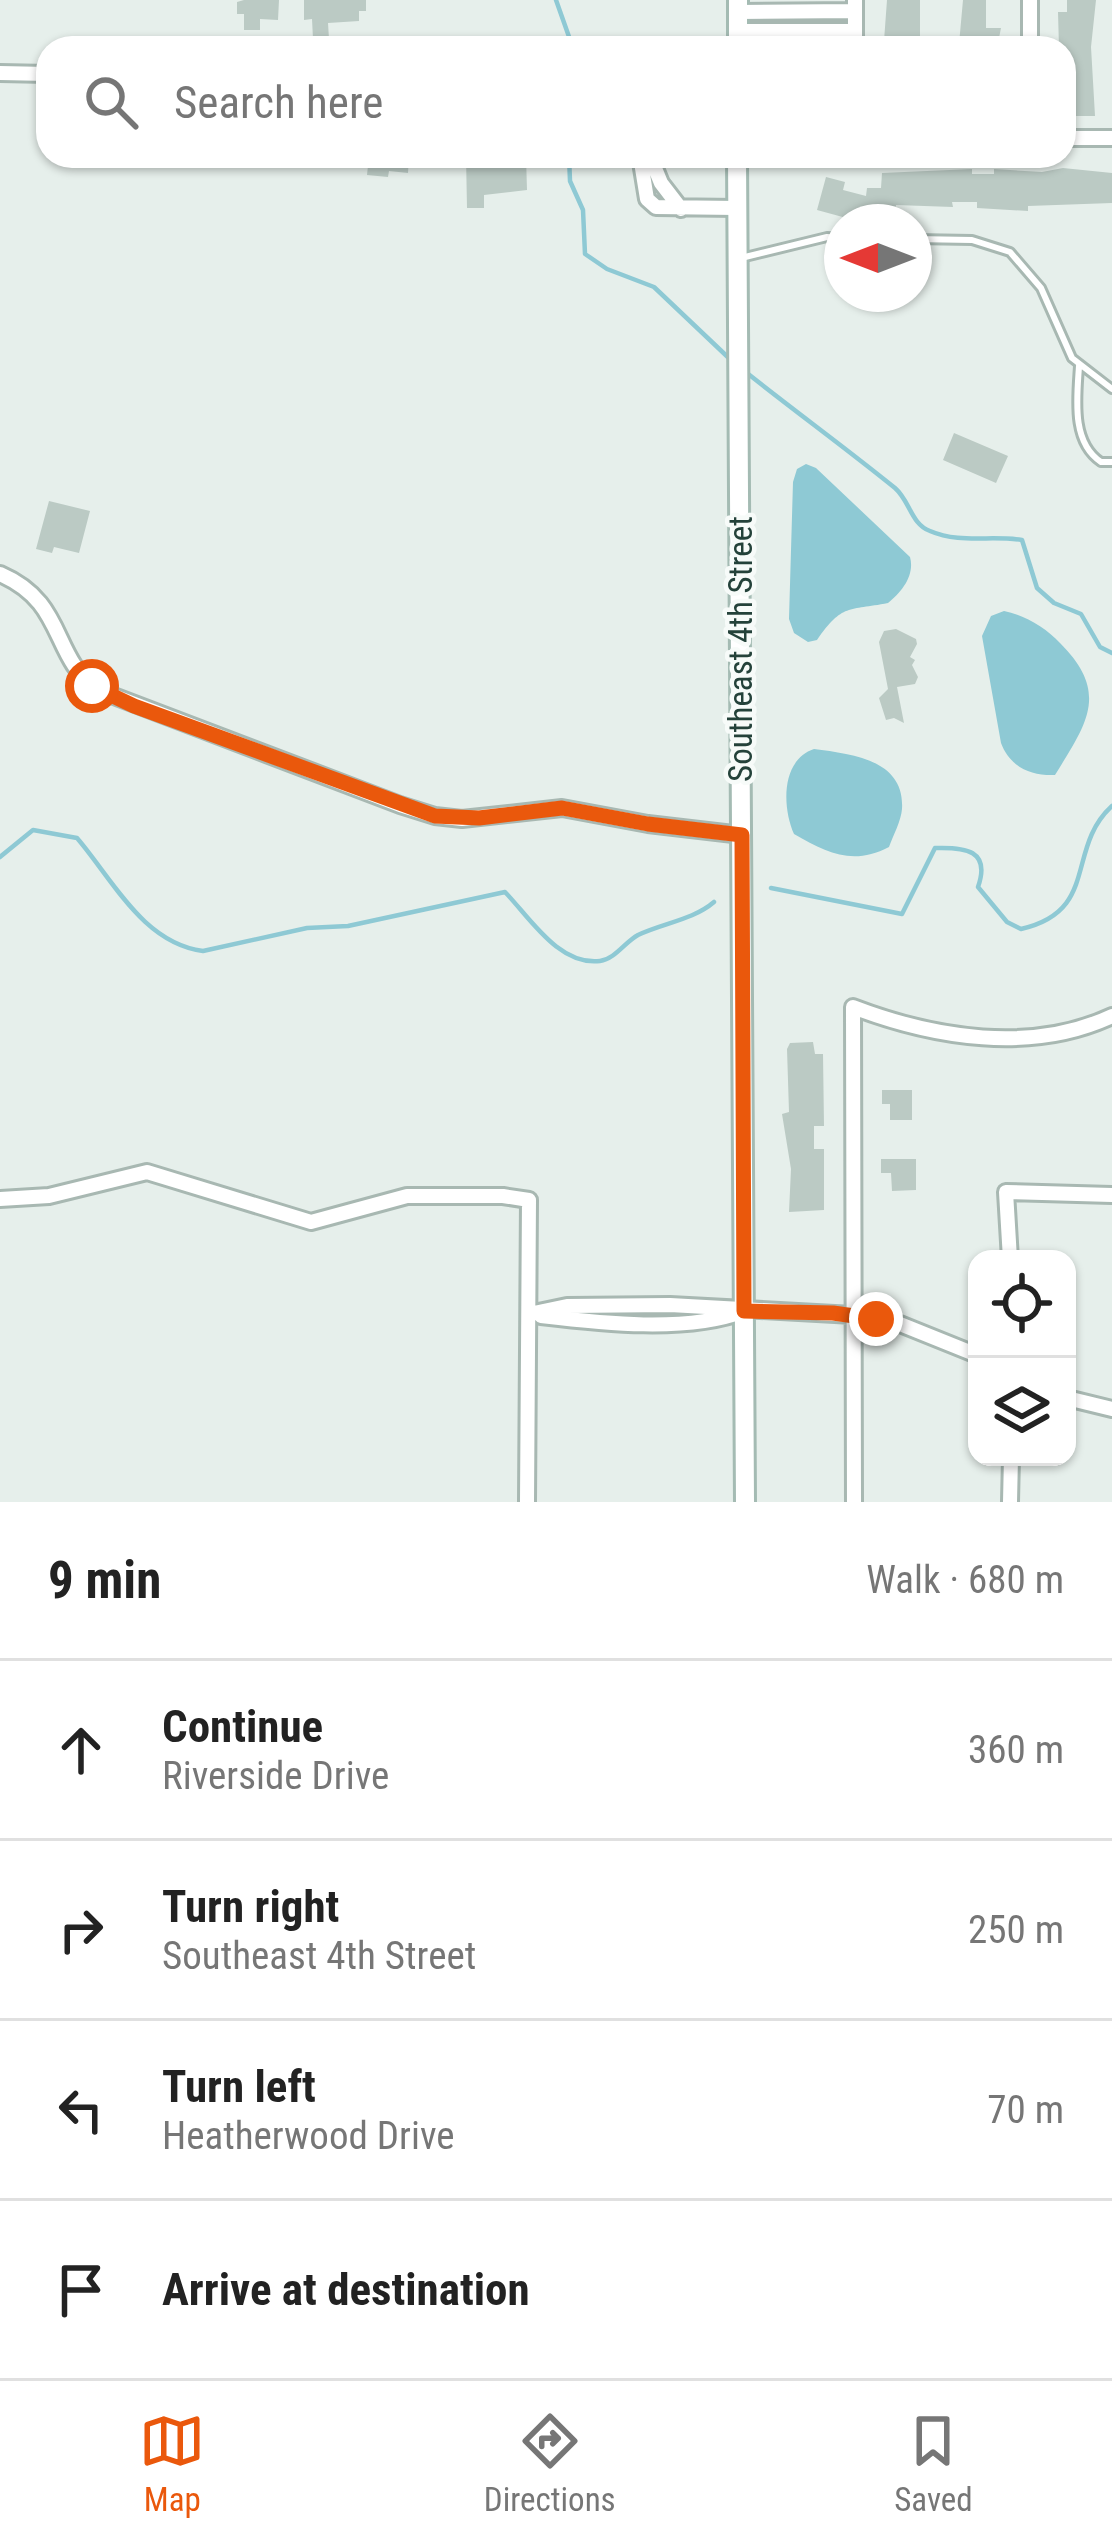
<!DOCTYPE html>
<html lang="en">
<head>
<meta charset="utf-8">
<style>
	:root { --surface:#fff; --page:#f6f6f6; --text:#222; --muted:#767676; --line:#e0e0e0; --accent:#ea580c }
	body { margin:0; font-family:"Roboto Condensed",sans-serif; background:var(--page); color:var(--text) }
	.controls { position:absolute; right:36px; bottom:36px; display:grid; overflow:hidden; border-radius:24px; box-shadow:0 3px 9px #0004 }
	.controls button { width:108px; height:108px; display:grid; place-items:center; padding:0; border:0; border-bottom:3px solid var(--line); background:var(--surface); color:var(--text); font:60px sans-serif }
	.compass { position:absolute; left:824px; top:204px; width:108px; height:108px; border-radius:50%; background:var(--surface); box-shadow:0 3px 9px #0004; rotate:270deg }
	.stop { position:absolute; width:36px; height:36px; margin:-27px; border:9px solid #ea580c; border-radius:50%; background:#fff }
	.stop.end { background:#ea580c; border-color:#fff; box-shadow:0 3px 12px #0008 }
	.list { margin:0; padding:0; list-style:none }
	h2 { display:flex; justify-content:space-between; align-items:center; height:156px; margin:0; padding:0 48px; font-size:51px }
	h2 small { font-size:39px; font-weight:400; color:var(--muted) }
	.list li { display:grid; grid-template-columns:78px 1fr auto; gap:36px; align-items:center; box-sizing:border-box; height:180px; padding:0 48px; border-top:3px solid var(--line) }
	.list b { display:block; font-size:45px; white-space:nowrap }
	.list p { margin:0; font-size:39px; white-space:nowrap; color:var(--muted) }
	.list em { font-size:39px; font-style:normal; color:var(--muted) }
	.icon { flex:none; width:66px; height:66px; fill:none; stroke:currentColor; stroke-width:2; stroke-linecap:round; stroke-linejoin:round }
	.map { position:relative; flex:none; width:1112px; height:1502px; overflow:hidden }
	.search { position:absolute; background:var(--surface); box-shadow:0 3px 9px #0004; left:36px; right:36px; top:36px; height:132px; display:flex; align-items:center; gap:30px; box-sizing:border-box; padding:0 42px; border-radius:36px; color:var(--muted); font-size:45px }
	.sheet { height:876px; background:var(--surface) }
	nav { display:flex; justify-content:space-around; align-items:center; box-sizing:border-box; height:168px; border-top:3px solid var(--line); background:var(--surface); font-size:33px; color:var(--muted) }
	nav a { display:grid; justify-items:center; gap:6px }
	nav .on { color:var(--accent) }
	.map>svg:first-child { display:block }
</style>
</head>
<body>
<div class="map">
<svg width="1112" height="1502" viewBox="0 0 1112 1502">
	<rect width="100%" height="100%" fill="#e6efeb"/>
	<!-- water -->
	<path fill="#8ec9d4" d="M806,464L816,468L910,557C915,575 902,592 888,603C848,611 843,603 817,640L808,642L794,633L789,619L793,482L797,469Z
		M1004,611C1025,615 1046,628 1060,643C1110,693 1087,723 1055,775C1031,776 1010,767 1001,743L982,636L991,616Z
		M814,749C851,754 905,759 902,809C901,821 893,836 889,847C853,866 827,853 794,834C782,807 781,760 814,749Z"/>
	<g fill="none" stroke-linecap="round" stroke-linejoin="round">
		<!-- stream -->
		<path stroke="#8ec9d4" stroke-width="4.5" d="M556,0L573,48
			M569,156L570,181L583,210L585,254L607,269L654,287L733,362
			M747,373C796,412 847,449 895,488C910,501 911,524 930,531C960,544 991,535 1022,540L1037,588L1054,603L1081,614L1100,647L1112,653
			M0,857L33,830L77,838C113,880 143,943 203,951L307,928L348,926L505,892C530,918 559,966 600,961C615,959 625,942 638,935C663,923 693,920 714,902
			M771,888L902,914L935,848C965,847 991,850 978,887L1007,922L1021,929C1100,911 1065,849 1112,806"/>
	</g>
	<!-- building -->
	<path fill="#bbcac4" d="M244,0H279L278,20L260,19V30H244V14H237V2Z
		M304,0H366V11H359V21L328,23L329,39H313L312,19L304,20Z
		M887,0H920V48H888V41H884Z
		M963,0H986V28H1001L997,48H966V44H959Z
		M1067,0H1096L1091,47L1095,116H1066L1064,48H1059L1058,12H1067Z
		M369,156H409L408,173L389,171L388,177L367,175Z
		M466,156H526L527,190L484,195V208H467Z
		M1063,168L1112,173V203L1028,206V211L977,208V202H952L953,207L896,205V217L850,219L817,210L826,177L845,182L843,190L866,196L867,188H881L882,173L972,169V174H994V169L1042,172Z
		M954,433L1008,456L996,483L943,460Z
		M49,501L90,511L79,553L54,547L52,553L36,549Z
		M896,629L916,639L917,644L910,657L915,660L912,665L918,677L915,684L897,687L904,723L894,718L886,720L879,698L888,689L879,642L884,631Z
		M813,1042L815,1054H823L824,1126H814V1149H824V1210L789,1212L791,1169L782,1114L789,1112L787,1049L790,1043Z
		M882,1090H912V1120H890V1104H882Z
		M881,1159H916V1190L892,1191L891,1173H881Z"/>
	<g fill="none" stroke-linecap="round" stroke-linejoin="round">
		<defs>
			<path id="lane" d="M914,239L972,240L1010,252L1041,288L1072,358L1112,389
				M741,258L827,237L842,238
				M1079,366C1077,398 1071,442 1101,462H1112"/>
			<path id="street" d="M738,12L855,11
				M738,31H855
				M855,48V0
				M1030,48V0
				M0,73L48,74
				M1064,138H1112
				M640,156L647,199L656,207L737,208
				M650,156L661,183L681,209
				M0,574C67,603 50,656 98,690L400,805L435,816L462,819L562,808L648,824L742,835
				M0,1199L49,1196L147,1172L311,1222L407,1196H503L529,1200L527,1502
				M1010,1259L1006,1192L1112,1195
				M529,1314L567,1306L670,1305L853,1315L900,1324L977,1355
				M541,1316C600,1323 688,1333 744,1311
				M1067,1398L1112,1409
				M854,1502L853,1007C934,1038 1031,1054 1112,1016
				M1010,1502L1011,1457"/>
			<path id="secondary" d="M738,48V0
				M737,156L745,1502"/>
		</defs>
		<!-- lane casing -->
		<use href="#lane" stroke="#a8b8b2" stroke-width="12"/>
		<!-- street casing -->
		<use href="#street" stroke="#a8b8b2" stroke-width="20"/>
		<!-- secondary casing -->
		<use href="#secondary" stroke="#a4bbb3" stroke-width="24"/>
		<!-- lane -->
		<use href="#lane" stroke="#fff" stroke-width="6"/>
		<!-- street -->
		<use href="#street" stroke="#fff" stroke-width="14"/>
		<!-- secondary -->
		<use href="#secondary" stroke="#fff" stroke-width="18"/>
	</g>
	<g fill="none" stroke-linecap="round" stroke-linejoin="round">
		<!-- route -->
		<path stroke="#ea580c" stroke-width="15" d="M92,686L134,706L435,816L479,818L562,808L648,824L742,835L744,1311L833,1313L876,1319"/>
	</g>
	<g text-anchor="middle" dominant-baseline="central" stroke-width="9" stroke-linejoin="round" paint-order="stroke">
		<!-- street labels -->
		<g font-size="33" fill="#24423a" stroke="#f7fbf9">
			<text transform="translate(740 649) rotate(-90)">Southeast 4th Street</text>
		</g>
	</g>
</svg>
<div class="controls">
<button><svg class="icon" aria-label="locate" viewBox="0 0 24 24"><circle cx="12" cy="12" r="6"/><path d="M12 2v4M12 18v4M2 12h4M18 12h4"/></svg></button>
<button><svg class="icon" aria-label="layers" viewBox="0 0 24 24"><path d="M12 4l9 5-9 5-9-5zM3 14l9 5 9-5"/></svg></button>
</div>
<svg class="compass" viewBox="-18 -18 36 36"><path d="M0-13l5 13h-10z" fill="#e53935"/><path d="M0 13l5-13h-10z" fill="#767676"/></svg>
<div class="stop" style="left:92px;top:686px"></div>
<div class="stop end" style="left:876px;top:1319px"></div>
<div class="search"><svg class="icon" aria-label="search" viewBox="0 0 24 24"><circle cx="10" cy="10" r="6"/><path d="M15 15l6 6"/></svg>Search here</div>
</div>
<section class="sheet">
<h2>9 min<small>Walk · 680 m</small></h2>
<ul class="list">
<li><svg class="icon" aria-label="ahead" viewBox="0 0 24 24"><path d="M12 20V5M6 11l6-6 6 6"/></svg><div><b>Continue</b><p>Riverside Drive</p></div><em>360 m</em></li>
<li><svg class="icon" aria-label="right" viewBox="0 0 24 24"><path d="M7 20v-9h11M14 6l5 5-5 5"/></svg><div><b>Turn right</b><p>Southeast 4th Street</p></div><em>250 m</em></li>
<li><svg class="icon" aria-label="left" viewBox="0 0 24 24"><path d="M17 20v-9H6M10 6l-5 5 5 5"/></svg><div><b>Turn left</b><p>Heatherwood Drive</p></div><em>70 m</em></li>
<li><svg class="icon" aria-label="arrive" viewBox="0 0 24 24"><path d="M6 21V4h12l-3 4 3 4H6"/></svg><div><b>Arrive at destination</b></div></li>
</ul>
</section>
<nav>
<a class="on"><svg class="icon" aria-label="map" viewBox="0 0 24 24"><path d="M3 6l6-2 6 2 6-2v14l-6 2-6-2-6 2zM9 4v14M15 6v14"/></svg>Map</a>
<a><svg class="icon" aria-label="directions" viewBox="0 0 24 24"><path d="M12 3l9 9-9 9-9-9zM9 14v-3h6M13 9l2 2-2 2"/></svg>Directions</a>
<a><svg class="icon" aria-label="saved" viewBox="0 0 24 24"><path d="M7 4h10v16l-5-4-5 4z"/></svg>Saved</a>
</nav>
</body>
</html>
